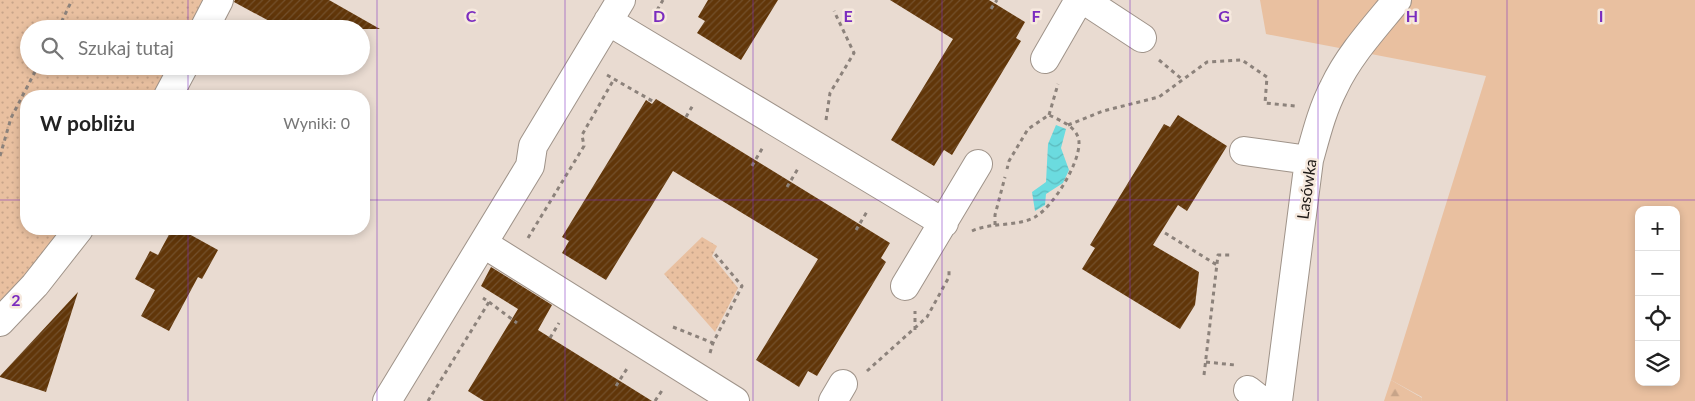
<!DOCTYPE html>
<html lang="pl">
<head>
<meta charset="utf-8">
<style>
	:root { --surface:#fff; --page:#f2f2f2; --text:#222; --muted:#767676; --line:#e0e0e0 }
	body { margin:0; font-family:Lato,sans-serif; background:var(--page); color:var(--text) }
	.controls { position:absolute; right:15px; bottom:15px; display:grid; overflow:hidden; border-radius:10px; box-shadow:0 2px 8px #0003 }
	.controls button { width:45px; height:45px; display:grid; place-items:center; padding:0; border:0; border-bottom:1px solid var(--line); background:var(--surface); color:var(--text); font:25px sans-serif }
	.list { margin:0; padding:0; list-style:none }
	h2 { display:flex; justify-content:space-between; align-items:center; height:65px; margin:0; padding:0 20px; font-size:21px }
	h2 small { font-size:16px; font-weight:400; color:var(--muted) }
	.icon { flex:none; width:28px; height:28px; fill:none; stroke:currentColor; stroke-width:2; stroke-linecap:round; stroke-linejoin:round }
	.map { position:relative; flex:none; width:1695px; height:401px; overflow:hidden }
	.search { position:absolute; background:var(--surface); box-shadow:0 2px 8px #0003; left:20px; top:20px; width:350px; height:55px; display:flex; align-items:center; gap:12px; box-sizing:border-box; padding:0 18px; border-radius:28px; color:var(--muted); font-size:19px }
	.panel { position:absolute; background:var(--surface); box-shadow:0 2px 8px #0003; left:20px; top:90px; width:350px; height:145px; border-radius:20px }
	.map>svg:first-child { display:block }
</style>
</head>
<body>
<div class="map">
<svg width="1695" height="401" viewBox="0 0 1695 401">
	<defs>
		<pattern id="forest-firs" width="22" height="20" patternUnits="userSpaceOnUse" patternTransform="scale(1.25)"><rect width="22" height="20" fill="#e9c0a0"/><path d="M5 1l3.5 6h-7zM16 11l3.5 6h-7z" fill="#c7a489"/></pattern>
		<pattern id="park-dots" width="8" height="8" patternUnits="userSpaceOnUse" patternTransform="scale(1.25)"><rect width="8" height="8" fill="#e9c0a0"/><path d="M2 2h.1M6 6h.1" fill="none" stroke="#c7a489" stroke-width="1.8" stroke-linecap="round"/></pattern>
		<pattern id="water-waves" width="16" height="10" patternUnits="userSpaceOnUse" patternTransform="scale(1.25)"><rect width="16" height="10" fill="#6bdbdf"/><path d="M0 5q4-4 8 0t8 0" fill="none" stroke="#5cbbbe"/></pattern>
		<pattern id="building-hatch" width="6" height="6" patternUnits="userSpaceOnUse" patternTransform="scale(1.25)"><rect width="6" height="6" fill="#613609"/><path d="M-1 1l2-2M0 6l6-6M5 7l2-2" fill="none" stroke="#73502c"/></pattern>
	</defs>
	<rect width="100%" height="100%" fill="#e9dbd1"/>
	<!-- green -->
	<path fill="#e9c0a0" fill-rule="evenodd" d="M1260,0H1695V401H1421L1422,397L1391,380L1486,76L1266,34ZM1639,210H1676V382H1639Z"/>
	<!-- forest -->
	<path fill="url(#forest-firs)" d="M1391,380L1422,398L1421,401H1384Z"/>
	<!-- park -->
	<path fill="url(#park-dots)" d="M0,0H216L201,29H29V66H181L165,96H26V229H74L0,315Z
		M702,237L717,246L712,256L738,288L715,332L664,274Z"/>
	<!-- water -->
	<path fill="url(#water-waves)" d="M1056,125L1066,129L1061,148L1069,170L1063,183L1046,194L1045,205L1035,211L1032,192L1046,182L1048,144Z"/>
	<!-- building -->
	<path fill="url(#building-hatch)" d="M235,0H329L380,29H284L234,2Z
		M708,0H778L741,60L697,33L705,21L698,17Z
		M890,0H989L1025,22L1016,38L1021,41L952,155L944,150L934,166L891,140L953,39Z
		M656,99L890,243L881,258L886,262L817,376L808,371L799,387L756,360L818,259L673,171L606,280L562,253L569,241L562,237L646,100L652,104Z
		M1178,115L1227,146L1187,211L1178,205L1153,245L1199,272L1195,305L1180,329L1082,269L1095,248L1090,245L1164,124L1170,127Z
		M172,229H180L218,250L202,279L198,277L169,331L141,316L155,290L135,279L150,251L158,255Z
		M491,267L552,305L538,330L652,401H484L468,391L518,309L481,286Z
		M78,292L46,392L0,377V376Z"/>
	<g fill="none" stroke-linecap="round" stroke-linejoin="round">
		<defs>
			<path id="minor" d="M1084,0L1142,38
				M608,21L944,223
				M204,29L219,0
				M1045,59L1079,0
				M168,96L184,66
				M1244,151L1309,160
				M484,244L735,401
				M905,286L978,164
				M0,322L35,285L79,229
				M1248,390L1262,401
				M387,401L530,166L533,146L621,0
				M833,401L843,384
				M1278,401L1309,160C1316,135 1322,110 1334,87C1349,55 1375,27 1397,0"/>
		</defs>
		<!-- minor casing -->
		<use href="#minor" stroke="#9f9389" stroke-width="30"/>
		<!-- path -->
		<path stroke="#8c827b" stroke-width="3" stroke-dasharray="4 4" stroke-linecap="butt" d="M991,9L997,0
			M653,17L663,0
			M58,29L72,0
			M1159,60L1183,80
			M607,75L654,102
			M1049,115L1058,84
			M686,117L693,105
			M826,120L830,93L854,53L834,11
			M1068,125L1103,111L1159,97L1207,62L1242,60L1267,77L1265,103L1295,106
			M0,156L11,118L38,66
			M752,166L763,147
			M787,187L799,167
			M995,225V215L1005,177
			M856,230L868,210
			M972,231C991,222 1017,227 1035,217C1053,207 1080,163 1079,142C1078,127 1061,121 1049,115L1028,129L1009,161L1007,169
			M1165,233L1217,265
			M528,238L584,146L582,135L614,79
			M489,302L517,323
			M673,327L713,343
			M915,330V311
			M550,338L559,323
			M710,353L713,343L742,286L715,254
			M1206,362L1235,365
			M867,371L927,317L949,277V269
			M1204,375L1218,255H1231
			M616,386L628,367
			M428,401L489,302L483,298
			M655,401L663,389"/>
		<!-- minor -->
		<use href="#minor" stroke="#fff" stroke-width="28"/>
	</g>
	<!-- grid -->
	<path fill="none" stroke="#7b2cbf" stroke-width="1" stroke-opacity="0.55" d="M188,0V29M377,0V401M565,0V401M753,0V401M942,0V401M1130,0V401M1318,0V401M1507,0V401M188,66V96M0,200H26M364,200H1695M188,229V401"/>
	<g text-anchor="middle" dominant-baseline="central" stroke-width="5" stroke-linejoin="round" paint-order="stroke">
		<!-- street labels -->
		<g font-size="16" fill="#1d1815" stroke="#f6e9de">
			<text transform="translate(1306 189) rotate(-82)">Lasówka</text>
		</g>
	</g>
	<g font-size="16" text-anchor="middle" font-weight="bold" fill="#7b2cbf" stroke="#f6e9de" stroke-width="5" stroke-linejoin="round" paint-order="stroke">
		<text x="471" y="22">C</text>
		<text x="659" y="22">D</text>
		<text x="848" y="22">E</text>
		<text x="1036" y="22">F</text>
		<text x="1224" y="22">G</text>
		<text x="1412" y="22">H</text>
		<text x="1601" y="22">I</text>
		<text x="16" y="306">2</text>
	</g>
</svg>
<div class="controls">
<button>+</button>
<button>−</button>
<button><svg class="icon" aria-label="locate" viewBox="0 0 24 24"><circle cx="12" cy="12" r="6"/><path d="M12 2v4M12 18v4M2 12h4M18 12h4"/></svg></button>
<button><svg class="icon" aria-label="layers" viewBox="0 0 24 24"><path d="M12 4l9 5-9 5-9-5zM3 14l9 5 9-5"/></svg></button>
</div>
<div class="search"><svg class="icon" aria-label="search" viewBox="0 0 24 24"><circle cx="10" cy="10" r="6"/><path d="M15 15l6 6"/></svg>Szukaj tutaj</div>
<section class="panel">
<h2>W pobliżu<small>Wyniki: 0</small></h2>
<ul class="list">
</ul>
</section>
</div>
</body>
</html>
